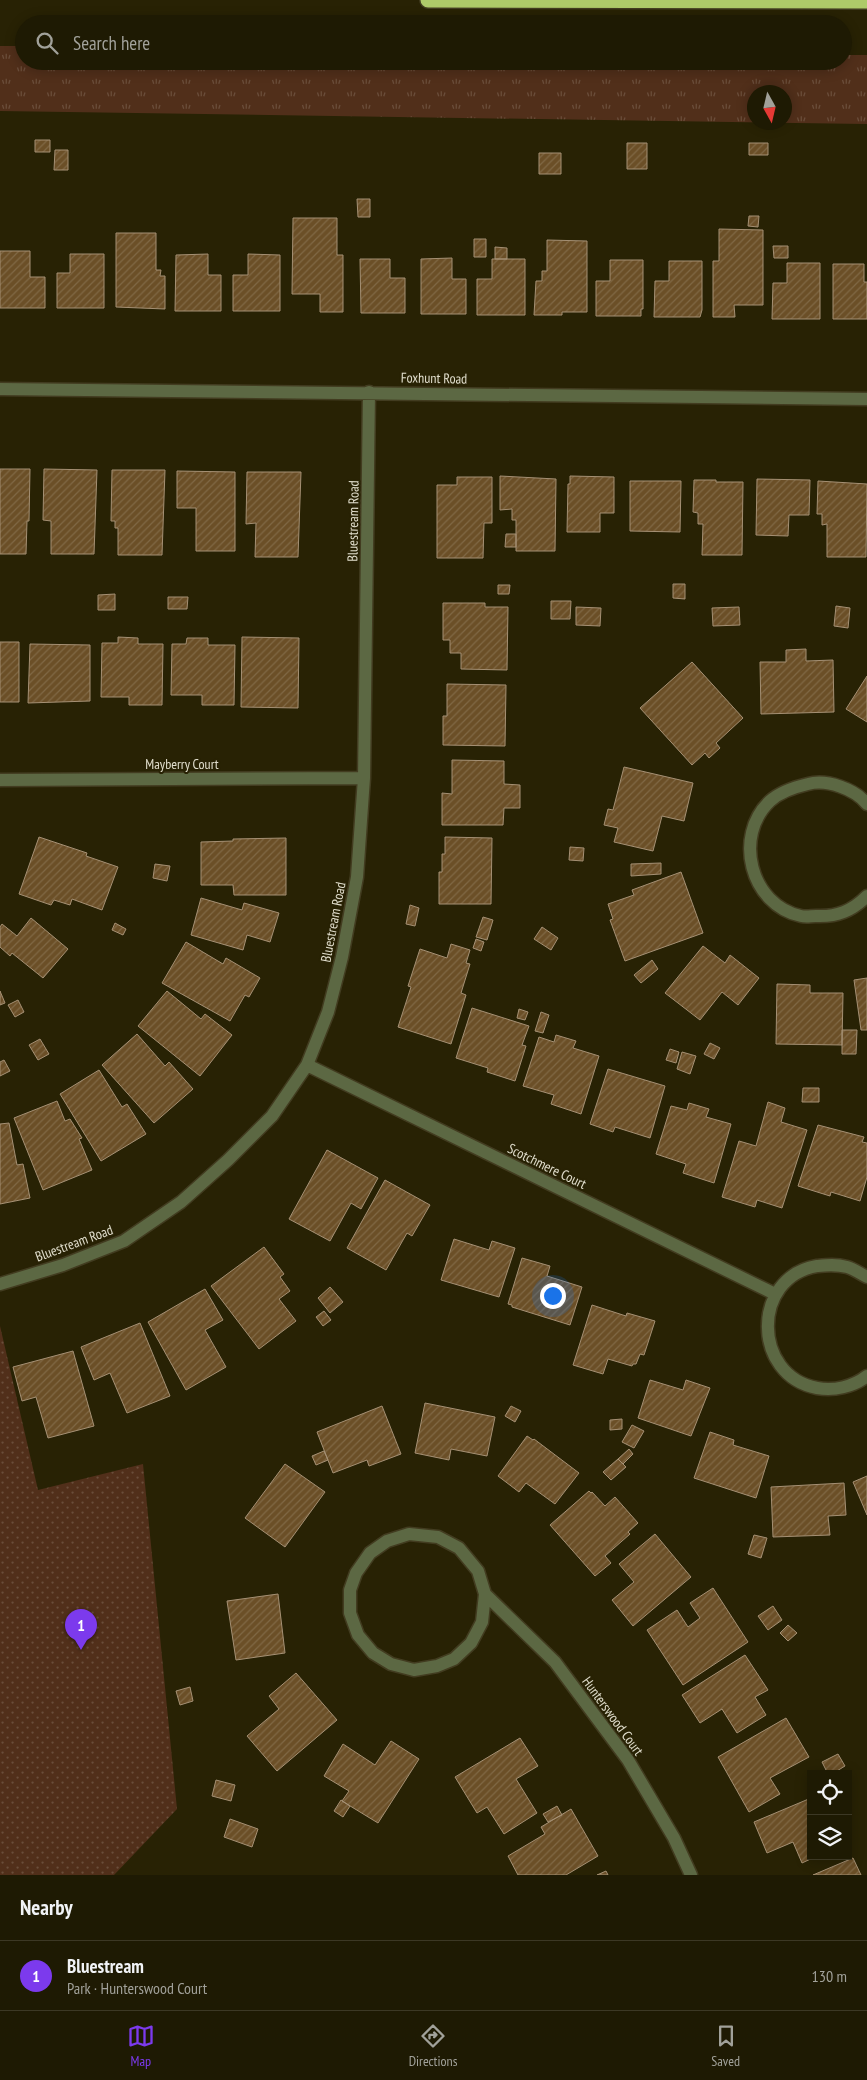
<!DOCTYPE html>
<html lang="en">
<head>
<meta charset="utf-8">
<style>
	:root { --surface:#1e1a03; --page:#26230d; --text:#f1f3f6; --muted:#a1a19a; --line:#3c3825; --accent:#7c3aed }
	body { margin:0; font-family:"PT Sans Narrow",sans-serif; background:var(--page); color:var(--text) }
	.controls { position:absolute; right:15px; bottom:15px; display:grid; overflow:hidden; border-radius:0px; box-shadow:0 2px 12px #0003 }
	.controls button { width:45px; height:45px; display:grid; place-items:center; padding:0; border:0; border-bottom:1px solid var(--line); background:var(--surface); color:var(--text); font:25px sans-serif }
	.compass { position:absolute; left:747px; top:85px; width:45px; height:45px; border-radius:50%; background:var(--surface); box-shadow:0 2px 12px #0003; rotate:172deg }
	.you { position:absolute; left:552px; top:1295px; width:18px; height:18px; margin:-12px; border:4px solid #fff; border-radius:50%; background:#1a73e8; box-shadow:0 0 0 8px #1a73e833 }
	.badge { display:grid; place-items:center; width:32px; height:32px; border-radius:50%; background:var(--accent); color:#fff; font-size:16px; font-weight:700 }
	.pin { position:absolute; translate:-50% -41px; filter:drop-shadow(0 1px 2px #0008) }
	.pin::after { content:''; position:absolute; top:26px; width:18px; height:15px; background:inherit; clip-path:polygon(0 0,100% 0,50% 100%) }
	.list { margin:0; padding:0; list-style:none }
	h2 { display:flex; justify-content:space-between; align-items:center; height:65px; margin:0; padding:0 20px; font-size:21px }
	h2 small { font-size:16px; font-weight:400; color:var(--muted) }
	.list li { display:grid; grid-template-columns:32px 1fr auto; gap:15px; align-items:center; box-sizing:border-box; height:70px; padding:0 20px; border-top:1px solid var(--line) }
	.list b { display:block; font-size:19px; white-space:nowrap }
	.list p { margin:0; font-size:16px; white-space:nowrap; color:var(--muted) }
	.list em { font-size:16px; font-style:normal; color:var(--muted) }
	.icon { flex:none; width:28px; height:28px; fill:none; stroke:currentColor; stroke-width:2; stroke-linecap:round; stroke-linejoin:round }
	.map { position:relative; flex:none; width:867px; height:1875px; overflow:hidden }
	.search { position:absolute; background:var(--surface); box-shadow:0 2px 12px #0003; left:15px; right:15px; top:15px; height:55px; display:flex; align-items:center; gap:12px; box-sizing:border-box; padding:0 18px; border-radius:28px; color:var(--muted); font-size:19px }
	.sheet { height:135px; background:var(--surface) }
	nav { display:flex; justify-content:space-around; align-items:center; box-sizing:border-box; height:70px; border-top:1px solid var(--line); background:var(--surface); font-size:14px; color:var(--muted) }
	nav a { display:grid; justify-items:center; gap:2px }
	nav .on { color:var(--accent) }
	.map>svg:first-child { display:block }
</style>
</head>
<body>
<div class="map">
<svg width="867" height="1875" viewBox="0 0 867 1875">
	<defs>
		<pattern id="grass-tufts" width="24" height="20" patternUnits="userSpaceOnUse" patternTransform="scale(1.25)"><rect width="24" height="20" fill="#512f1a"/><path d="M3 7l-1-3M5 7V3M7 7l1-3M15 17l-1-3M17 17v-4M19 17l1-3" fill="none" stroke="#6a4d3a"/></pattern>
		<pattern id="park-dots" width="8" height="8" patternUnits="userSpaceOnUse" patternTransform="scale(1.25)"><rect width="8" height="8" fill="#512f1a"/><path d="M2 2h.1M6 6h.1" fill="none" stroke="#6a4d3a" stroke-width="1.8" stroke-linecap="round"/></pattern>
		<pattern id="building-hatch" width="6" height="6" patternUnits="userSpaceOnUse" patternTransform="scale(1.25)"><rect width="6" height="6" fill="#6b4f27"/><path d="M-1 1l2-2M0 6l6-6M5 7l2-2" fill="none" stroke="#806845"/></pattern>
	</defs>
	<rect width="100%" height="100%" fill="#282204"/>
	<!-- grass -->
	<path fill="url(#grass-tufts)" fill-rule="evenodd" d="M0,46H24V61H843V55H867V124L0,111ZM754,92H784V122H754Z"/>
	<!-- park -->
	<path fill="url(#park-dots)" d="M0,1326L38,1490L143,1464L177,1809L114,1875H0Z"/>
	<!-- building -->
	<path fill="url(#building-hatch)" stroke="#a59074" d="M35,140H50V152H35Z
		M627,143H647V169H627Z
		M749,143H768V155H749Z
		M55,150H68V170H54Z
		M539,153H561V174H539Z
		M357,199H370V217H358Z
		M749,216H759L758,227L748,226Z
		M293,218H337V255H343V312H320V294H292Z
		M719,229L763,230V305H734L735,317H713V261H719Z
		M116,233H156V270H161L160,276H165V309L116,307Z
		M474,239H486V257H474Z
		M547,240L587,241V312H562V315H534L536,281H542V271H547Z
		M773,246H788V258H774Z
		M495,247L507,248V259H495Z
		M0,251H30V277H45V308H0Z
		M70,254H104V308H57V273H70Z
		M208,254V275H221V311H175L176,255Z
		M248,254L280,255V311H233V275H248Z
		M452,258V279H466V314H421V259Z
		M360,259H390V278H405V313H361Z
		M492,259H525V315H477V279H492Z
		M610,260H643V309H641V316H596V281H610Z
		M669,261H702V310L700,317H654L655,281H669Z
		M787,263H820V319H772L773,283H787Z
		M833,264H864V282H867V319H833Z
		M0,469H30L29,521H27L26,554H0Z
		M44,469L97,470L94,554H51V521L43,520Z
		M112,470H165L162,555H118V528H115V521H111Z
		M177,471L235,472V551H196V508H177Z
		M247,472H301L298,557H255L256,523L246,524Z
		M500,476L556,479L555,551H516V520H512V509L500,510Z
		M570,476L614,477V513H600V532H567L568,484H570Z
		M457,477H492V523H484L483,558H437V485H457Z
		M757,479L810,480L809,515H789L788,536L756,535Z
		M694,480H716V482H743L742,555H702L703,524H698V513L693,512Z
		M630,481H681L680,532L630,531Z
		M818,481L867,484L866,557H827V524L822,525V514H817Z
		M506,534H516V547H505Z
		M673,584H685V599L673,598Z
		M498,585H510L509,594H498Z
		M115,594V610H98V595Z
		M168,597H188L187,609H168Z
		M551,601H571L570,619H551Z
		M443,603H485V607H508L507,670L461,669V653H450V640H443Z
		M836,606L850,608L848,628L834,626Z
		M576,607L601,608L600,626L576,625Z
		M739,607L740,625L713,626L712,608Z
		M118,637L138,638V644H163L162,705H129V697H101L102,643H118Z
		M242,637L299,638L298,708L241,707Z
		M187,638H208V645H235L234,705H202V695H171L172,644H186Z
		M0,642H19V702H0Z
		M30,644L90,645V701L28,703Z
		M806,649V661L833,660L834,712L761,714L760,662H786V650Z
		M692,662L743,718L716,743L720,748L709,758L705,753L692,765L640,708Z
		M867,676V722L846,709Z
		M447,684L506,685L505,746L443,745V716H447Z
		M452,760L504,761V784L520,785V808H504L503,825H442V793L452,794Z
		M624,767L693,783L684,821L662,816L653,851L614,842L618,828L604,825L608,809L613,810Z
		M39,837L87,853L86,856L118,867L102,910L72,899L70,905L54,900L51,905L19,894Z
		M445,837L492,838L491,904H439V872H442V854H445Z
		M286,838V895H234L233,885H201V842L233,841V839Z
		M570,847L584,848L583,861L569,860Z
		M661,863V874L631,876V864Z
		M155,864L170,866L167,881L153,878Z
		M681,872L703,933L625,961L610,920L613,919L608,904L634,895L632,890Z
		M201,898L242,910L244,903L279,913L270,942L247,935L243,950L191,935Z
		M410,905L419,908L415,926L406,924Z
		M483,917L493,920L487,940L476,937Z
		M31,918L68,949L43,978L12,953L10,956L0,947V927L2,924L17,936Z
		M115,923L126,929L123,935L112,930Z
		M542,927L558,938L551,950L534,939Z
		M476,939L484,942L481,951L473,948Z
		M186,942L223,964L226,958L260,978L249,997L245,995L230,1021L162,983Z
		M451,944L470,950L466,963L470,964L461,993L466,995L451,1044L398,1027L411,987L408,986L420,949L447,958Z
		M703,946L725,963L730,955L759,978L738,1005L722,992L700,1020L665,993Z
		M652,960L658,969L641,983L634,975Z
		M867,978V1030H861L854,980Z
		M777,984L810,985V993H843L842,1045L776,1044Z
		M0,991L5,1003L0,1005Z
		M167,991L201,1019L205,1014L232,1035L200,1076L138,1026Z
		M18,1000L24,1012L15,1017L8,1005Z
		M472,1008L529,1026L522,1045L526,1046L515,1081L487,1072L488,1068L456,1058Z
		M519,1009L528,1012L525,1020L517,1018Z
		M541,1012L549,1015L543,1033L535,1031Z
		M842,1030H857L856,1054H842Z
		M137,1034L165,1066L169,1062L193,1089L154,1123L102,1065Z
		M556,1035L576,1041L573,1048L599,1056L581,1114L551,1104L554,1095L523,1086L539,1037L554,1042Z
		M40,1039L49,1054L38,1060L29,1045Z
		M710,1043L720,1048L714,1059L704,1054Z
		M670,1049L679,1052L676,1063L666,1060Z
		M682,1052L696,1056L690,1074L677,1069Z
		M4,1060L10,1071L0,1076V1062Z
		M608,1069L665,1086L650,1138L615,1127L613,1132L590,1124Z
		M99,1070L122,1107L127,1104L146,1134L101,1161L60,1094Z
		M803,1088H819V1102H802Z
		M57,1101L65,1121L70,1119L82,1138L79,1139L92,1170L43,1190L14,1118Z
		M768,1102L785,1108L781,1122L807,1130L782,1208L757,1200L755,1207L722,1197L739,1141L756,1146Z
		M689,1103L709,1109L706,1117L731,1124L714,1183L683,1173L686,1164L656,1154L671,1106L687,1110Z
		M9,1123L17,1165L23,1164L30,1198L0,1204V1124Z
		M818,1125L864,1137L862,1142L867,1143V1177L860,1201L831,1192L830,1196L798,1186Z
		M327,1150L378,1178L361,1209L351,1203L330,1241L289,1219Z
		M385,1180L430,1205L412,1236L407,1233L386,1270L347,1248Z
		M454,1239L489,1250L492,1241L515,1248L499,1297L441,1280Z
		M264,1247L284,1274L280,1277L290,1291L279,1299L296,1321L259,1349L211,1286Z
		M522,1258L550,1266L547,1276L582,1287L570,1325L512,1307V1305L508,1304Z
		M330,1287L343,1302L330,1313L318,1298Z
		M205,1289L223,1320L205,1330L226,1367L186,1390L148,1322Z
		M592,1305L626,1316L627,1313L655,1321L644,1355L640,1354L636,1364H633L632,1366L608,1359L603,1374L573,1365Z
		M324,1311L331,1320L323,1326L316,1317Z
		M140,1323L170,1396L127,1413L110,1373L94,1380L81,1347Z
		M73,1351L94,1426L48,1438L36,1397L22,1401L13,1367Z
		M650,1380L683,1390L686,1380L710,1388L691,1436L638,1418Z
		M425,1403L495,1417L487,1456L451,1449L449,1460L415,1453Z
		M382,1406L401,1454L369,1466L367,1460L333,1473L317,1432Z
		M511,1406L521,1411L515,1422L505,1416Z
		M622,1419V1429L610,1430V1420Z
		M632,1425L644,1431L634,1448L622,1442Z
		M710,1432L734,1440L733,1445L769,1456L756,1498L694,1478Z
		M527,1436L533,1440L534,1439L579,1473L555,1504L526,1483L519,1492L498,1476Z
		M629,1449L633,1454L623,1464L618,1459Z
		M324,1451L328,1460L316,1465L312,1456Z
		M618,1459L626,1467L611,1480L603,1472Z
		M285,1464L325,1492L285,1547L245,1518Z
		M867,1476V1515L853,1482Z
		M844,1483L846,1515L828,1516L830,1535L773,1537L771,1487Z
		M589,1491L591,1493L592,1492L605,1506L615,1497L638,1523L628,1532L630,1534L605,1556L611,1563L595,1576L550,1525Z
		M655,1534L691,1577L633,1626L612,1600L634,1582L619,1564Z
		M754,1535L767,1538L761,1558L748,1554Z
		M713,1588L748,1642L683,1685L647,1630L677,1610L688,1627L700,1618L690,1603Z
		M278,1594L285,1653L236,1660L227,1601Z
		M773,1606L782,1620L768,1630L758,1616Z
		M788,1625L797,1633L788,1641L780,1633Z
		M745,1655L768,1690L755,1697L766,1715L737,1733L722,1709L700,1723L682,1695Z
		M296,1673L337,1720L277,1771L247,1736L279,1709L269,1696Z
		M190,1687L193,1701L180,1705L176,1691Z
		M786,1718L809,1757L770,1778L780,1794L749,1812L718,1757Z
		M520,1738L538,1766L516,1779L537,1813L504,1834L487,1807L477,1813L455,1777Z
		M391,1741L419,1759L378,1823L342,1801L349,1791L324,1776L343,1744L375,1765Z
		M838,1754L845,1766L832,1774H828L822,1762Z
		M216,1780L235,1785L231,1801L212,1796Z
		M811,1798V1856H817L802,1863L793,1842L767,1853L754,1822Z
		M341,1800L350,1806L343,1817L334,1811Z
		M557,1806L562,1815L548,1822L543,1814Z
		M571,1809L598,1856L566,1875H518L508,1856L545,1834L541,1827Z
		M230,1819L258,1829L252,1847L224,1837Z
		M853,1858L861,1875H813Z
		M606,1871L608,1875H597Z"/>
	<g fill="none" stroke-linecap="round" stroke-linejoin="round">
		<defs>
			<path id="minor" d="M0,389L867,399
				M0,780L364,778
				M867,804C855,789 827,779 808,784C795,787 781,791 770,801C733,836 750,905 801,916C806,917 811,916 816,916C837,917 852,911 867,896
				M307,1065L775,1294
				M867,1277C861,1274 854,1269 847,1267C836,1264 827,1265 817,1266C751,1277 752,1376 817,1388C834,1391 853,1387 867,1376
				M0,1284L63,1265L124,1241L181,1202L228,1160L272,1116L307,1065L328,1012L342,957L357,877L364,778L369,392
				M485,1594L482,1622L471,1643L454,1659L437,1666L414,1670L391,1664L373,1653L358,1635L350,1613V1590L356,1573L370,1553L387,1541L409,1534L438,1537L459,1548L478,1571L485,1594L555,1662L628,1760L674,1838L691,1875"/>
			<path id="highway" d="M428,0L867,1"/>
		</defs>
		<!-- minor casing -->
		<use href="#minor" stroke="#423c20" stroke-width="15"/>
		<!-- highway casing -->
		<use href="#highway" stroke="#423c20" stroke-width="18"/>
		<!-- minor -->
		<use href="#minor" stroke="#5c6843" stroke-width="12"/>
		<!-- highway -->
		<use href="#highway" stroke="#aeca69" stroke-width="15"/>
	</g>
	<g text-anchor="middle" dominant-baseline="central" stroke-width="4" stroke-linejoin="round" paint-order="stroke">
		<!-- street labels -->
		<g font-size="14" fill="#e0ddcc" stroke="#282204">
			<text transform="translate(434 378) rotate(1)">Foxhunt Road</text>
			<text transform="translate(353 521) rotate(-89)">Bluestream Road</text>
			<text x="182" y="764">Mayberry Court</text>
			<text transform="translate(333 922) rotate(-79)">Bluestream Road</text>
			<text transform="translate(547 1166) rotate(26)">Scotchmere Court</text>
			<text transform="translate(74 1243) rotate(-20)">Bluestream Road</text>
			<text transform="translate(613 1716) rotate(54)">Hunterswood Court</text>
		</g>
	</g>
</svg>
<div class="controls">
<button><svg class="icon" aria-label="locate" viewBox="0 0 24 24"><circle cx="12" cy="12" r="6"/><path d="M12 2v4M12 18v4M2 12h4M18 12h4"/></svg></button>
<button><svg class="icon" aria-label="layers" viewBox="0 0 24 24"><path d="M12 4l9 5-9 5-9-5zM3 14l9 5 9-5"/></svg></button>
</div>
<svg class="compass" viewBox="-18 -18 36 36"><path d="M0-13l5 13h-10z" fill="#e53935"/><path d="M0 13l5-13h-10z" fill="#a1a19a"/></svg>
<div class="you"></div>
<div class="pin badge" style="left:81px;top:1650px">1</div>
<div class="search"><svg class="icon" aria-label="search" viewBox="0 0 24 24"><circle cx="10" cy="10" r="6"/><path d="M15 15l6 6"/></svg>Search here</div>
</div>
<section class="sheet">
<h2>Nearby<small></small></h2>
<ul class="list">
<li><span class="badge">1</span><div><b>Bluestream</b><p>Park · Hunterswood Court</p></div><em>130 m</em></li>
</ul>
</section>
<nav>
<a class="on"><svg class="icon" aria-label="map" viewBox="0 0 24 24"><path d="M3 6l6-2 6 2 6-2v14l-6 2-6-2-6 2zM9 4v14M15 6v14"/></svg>Map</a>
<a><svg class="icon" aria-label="directions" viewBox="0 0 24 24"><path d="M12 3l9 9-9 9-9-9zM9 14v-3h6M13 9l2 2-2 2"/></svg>Directions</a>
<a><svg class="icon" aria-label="saved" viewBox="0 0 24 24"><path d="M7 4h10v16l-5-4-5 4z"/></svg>Saved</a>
</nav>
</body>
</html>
